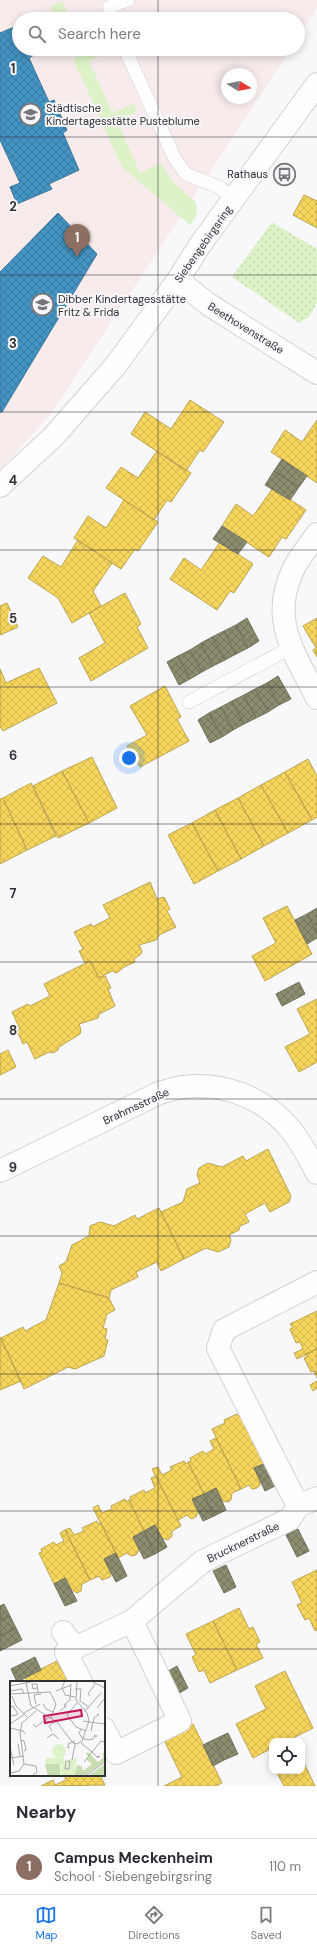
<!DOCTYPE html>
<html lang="en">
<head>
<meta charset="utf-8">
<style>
	:root { --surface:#fff; --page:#f7f7f7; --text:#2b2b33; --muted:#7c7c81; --line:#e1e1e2; --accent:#1a73e8 }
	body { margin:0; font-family:"DM Sans",sans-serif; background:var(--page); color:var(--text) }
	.controls { position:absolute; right:12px; bottom:12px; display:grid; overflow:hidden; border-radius:8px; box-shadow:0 2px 10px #0003 }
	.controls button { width:36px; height:36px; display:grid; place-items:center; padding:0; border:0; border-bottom:1px solid var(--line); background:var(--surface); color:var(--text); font:20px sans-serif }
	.compass { position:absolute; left:221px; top:68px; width:36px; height:36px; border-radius:50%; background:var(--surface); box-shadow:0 2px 10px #0003; rotate:100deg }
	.you { position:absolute; left:129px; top:758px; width:14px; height:14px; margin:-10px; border:3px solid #fff; border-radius:50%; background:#1a73e8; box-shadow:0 0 0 6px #1a73e833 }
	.badge { display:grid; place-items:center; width:26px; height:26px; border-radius:50%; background:var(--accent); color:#fff; font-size:13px; font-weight:700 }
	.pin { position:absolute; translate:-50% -33px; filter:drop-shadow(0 1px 2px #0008) }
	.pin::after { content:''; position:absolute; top:21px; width:14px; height:12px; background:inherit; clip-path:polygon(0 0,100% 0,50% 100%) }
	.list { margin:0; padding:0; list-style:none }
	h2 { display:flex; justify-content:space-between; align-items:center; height:52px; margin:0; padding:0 16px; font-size:17px }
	h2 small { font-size:13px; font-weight:400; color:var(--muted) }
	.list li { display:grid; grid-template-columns:26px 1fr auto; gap:12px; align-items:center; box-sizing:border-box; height:56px; padding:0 16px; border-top:1px solid var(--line) }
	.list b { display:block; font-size:15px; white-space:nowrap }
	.list p { margin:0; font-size:13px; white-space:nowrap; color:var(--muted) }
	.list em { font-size:13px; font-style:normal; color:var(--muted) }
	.icon { flex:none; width:22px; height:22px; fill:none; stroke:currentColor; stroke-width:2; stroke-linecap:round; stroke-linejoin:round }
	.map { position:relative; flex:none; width:317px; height:1786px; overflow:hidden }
	.search { position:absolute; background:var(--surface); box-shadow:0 2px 10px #0003; left:12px; right:12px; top:12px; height:44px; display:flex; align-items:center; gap:10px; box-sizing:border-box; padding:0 14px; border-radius:22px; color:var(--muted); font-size:15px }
	.sheet { height:108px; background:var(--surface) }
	nav { display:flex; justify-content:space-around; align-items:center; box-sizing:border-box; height:56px; border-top:1px solid var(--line); background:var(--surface); font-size:11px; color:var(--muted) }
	nav a { display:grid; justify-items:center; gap:2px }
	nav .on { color:var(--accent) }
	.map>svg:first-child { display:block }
</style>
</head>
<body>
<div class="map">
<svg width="317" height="1786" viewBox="0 0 317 1786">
	<defs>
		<pattern id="grass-dots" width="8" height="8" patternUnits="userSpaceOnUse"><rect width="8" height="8" fill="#ddf2c8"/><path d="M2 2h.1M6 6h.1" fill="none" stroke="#bed0ac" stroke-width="1.8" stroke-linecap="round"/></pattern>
		<pattern id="homes-cross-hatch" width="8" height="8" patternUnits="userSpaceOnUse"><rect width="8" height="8" fill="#f6d55c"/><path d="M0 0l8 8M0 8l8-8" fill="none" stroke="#d3b751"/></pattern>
		<pattern id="schools-cross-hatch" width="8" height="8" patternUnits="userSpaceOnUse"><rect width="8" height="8" fill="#4393c3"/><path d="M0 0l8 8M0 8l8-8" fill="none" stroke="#39799f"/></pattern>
		<pattern id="industry-cross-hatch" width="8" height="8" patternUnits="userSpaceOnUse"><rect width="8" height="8" fill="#8c8c6e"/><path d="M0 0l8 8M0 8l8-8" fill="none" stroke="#73735b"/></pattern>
	</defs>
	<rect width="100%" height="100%" fill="#f8f8fa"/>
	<!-- education -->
	<path fill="#f7ebec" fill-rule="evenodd" d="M0,0H317V8L298,38V19H19V49H291L50,415L0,470ZM227,74H251V98H227Z"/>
	<!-- grass -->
	<path fill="url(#grass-dots)" d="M272,222L317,249V303L310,316L299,323L232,277Z"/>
	<!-- garden -->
	<path fill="#ddf2c8" d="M62,1L70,19H56L50,7Z
		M95,49L109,50L89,61L112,113L133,104L137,112L117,121L140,173L161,163L171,180L196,203L197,215L190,225L122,167L73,59Z"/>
	<!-- homes -->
	<path fill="url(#homes-cross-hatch)" stroke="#bba450" d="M304,195L317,201V228L293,215Z
		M190,400L224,422L203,452L200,450L186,471L131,434L145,412L171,429Z
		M317,420V483L271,452L285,430L302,442Z
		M157,451L191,473L171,502L167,500L154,520L106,488L121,467L138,478Z
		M273,488L306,510L286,539L282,537L269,557L222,526L236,504L253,516Z
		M124,500L158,522L138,551L135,549L121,569L74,538L88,516L106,528Z
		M78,540L112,563L93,591L101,606L72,623L58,598L28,578L43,556L61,567Z
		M220,542L253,564L234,593L230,591L217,610L170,579L184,558L201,570Z
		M125,593L141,624L137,627L148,648L91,681L79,658L105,643L89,613Z
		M7,603L18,627L0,635V606Z
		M317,618V657L313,650L316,648L303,626Z
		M39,668L57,703L3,731L0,726V669L6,683Z
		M165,686L181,717L177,719L189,741L140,767L127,746L147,735L130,706Z
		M92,757L117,808L89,823L62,771Z
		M308,759L317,776V817L312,820L285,772Z
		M62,771L89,823L58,838L33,786Z
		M285,772L312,820L288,833L261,785Z
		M31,783L56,836L27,850L3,798Z
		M261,785L288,833L264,846L238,798Z
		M3,798L27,850L0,864V799Z
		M238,798L264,846L241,859L215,810Z
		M215,810L241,859L218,871L192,823Z
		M192,823L218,871L194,884L168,835Z
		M150,882L157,899L164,897L170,909L167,911L176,927L159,935L156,940L139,945L142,951L141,954L134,959L135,962L124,967L117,973L112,971L99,978L90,961L85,963L79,951L83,949L74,932L91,924L92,927L110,918L103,905Z
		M287,906L312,954L265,981L252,956L276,943L263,918Z
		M90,961L99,978L105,976L111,988L108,989L115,1006L99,1014L98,1018L79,1024L81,1030L80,1034L59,1047L58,1050L53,1053L49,1052L35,1059L27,1042L23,1044L17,1031L20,1029L12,1012L28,1004L30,1006L50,996L44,984Z
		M317,999V1062L299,1072L285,1047L310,1034L297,1009Z
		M8,1050L16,1067L0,1075V1054Z
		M268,1149L291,1196L289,1202L270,1212L265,1203L245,1214L249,1222L240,1226L239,1230L229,1235L231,1240L229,1247L218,1252L206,1248L184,1259L161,1212L183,1202L187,1189L200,1183L197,1175L199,1168L208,1163L222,1167L243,1156L246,1161Z
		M159,1208L184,1259L161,1271L157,1262L136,1272L138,1277L111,1290L109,1298L59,1283L62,1273L59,1266L66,1262L72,1245L89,1236L90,1226L100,1222L114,1226L135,1215L137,1219Z
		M59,1283L109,1298L115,1310L107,1314L103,1328L107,1329L105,1339L108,1340L104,1356L75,1369L68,1367L24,1389L1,1338L23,1327L25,1331L46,1320Z
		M317,1311V1349L297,1359L294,1353L303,1349L300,1342L296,1343L290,1329L293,1328L290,1324Z
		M0,1337L21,1381L0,1390Z
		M317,1349V1378L314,1371L311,1372L304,1358L307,1357L305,1354Z
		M317,1381V1388L313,1391L310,1385Z
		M237,1414L238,1416L242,1415L266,1463L254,1468L259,1479L260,1485L257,1488L252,1489L249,1485L241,1489L212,1429L225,1423L224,1420Z
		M216,1438L241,1489L232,1493L231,1500L228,1502L223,1501L216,1488L204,1494L188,1462L191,1461L190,1458L203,1451L205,1454L214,1449L210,1441Z
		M184,1461L186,1464L188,1462L204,1494L192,1499L198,1512L196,1517L191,1519L187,1515L178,1520L152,1469L158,1467L162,1475L172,1470L170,1467Z
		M156,1476L181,1526L172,1531V1536L168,1540L162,1538L155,1525L144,1531L129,1500L131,1499L130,1497L144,1490L145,1493L155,1488L151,1478Z
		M125,1499L126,1502L129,1500L144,1531L133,1537L139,1550L136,1555L131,1556L127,1553L118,1558L93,1508L98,1505L102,1513L112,1509L111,1506Z
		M97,1521L98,1524L101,1523L116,1553L104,1559L111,1574L110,1577L102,1580L99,1576L90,1580L65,1530L70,1528L74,1535L84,1531L82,1528Z
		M65,1530L90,1580L82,1584L81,1591L77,1593L72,1590L65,1578L54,1584L39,1553L42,1552L41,1549L54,1542L56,1545L64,1541L60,1533Z
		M317,1570V1630L315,1631L309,1618L305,1620L297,1605L302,1603L292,1582Z
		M239,1608L249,1629L253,1627L260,1642L256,1644L263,1658L237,1670L213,1621Z
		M213,1621L237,1670L210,1683L204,1670L199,1672L192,1657L196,1655L186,1634Z
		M57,1661L68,1682H27L25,1677Z
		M285,1671L313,1728L287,1741H272V1748L253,1758L236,1724L266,1709L255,1686Z
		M193,1724L222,1783L216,1786H164L182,1777L163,1738Z
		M302,1759L315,1786H284L276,1771H302Z
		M64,1775H100L105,1785L41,1786L53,1780L55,1785L66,1780Z"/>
	<!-- schools -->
	<path fill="url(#schools-cross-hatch)" stroke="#3e7698" d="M19,25V49H31L34,55L29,58L49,102L54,100L67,130L63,133L79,170L49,184L52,189L17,204L10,187L20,183L0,140V33Z
		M58,213L97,254L2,412H0V272Z"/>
	<!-- industry -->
	<path fill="url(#industry-cross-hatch)" stroke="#71715d" d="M282,459L307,476L299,487L274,471Z
		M274,471L299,487L290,500L265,485Z
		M222,526L247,542L238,554L213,539Z
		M247,618L259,641L248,648L236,625Z
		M236,625L248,648L236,654L224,631Z
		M224,631L236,654L225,660L212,637Z
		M212,637L225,660L213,666L201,643Z
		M201,643L213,666L202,672L190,650Z
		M190,650L202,672L190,679L178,656Z
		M178,656L190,679L179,685L167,662Z
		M278,676L291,699L279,705L267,683Z
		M267,683L279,705L268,712L255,689Z
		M255,689L268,712L256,718L244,695Z
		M244,695L256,718L244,724L232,701Z
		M232,701L244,724L233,730L221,707Z
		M221,707L233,730L222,737L209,713Z
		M209,713L222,737L210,743L198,720Z
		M317,908V933L307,914Z
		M307,914L317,933V938L307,944L295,920Z
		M299,982L305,994L282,1006L276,994Z
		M266,1463L277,1485L265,1491L254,1468Z
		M216,1488L226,1510L214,1516L204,1494Z
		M204,1494L214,1516L203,1521L192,1499Z
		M155,1525L167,1547L155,1554L144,1531Z
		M298,1529L309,1551L297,1557L286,1535Z
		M144,1531L155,1554L144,1559L133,1537Z
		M116,1553L127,1576L116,1582L104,1559Z
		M226,1565L236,1587L224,1593L213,1571Z
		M65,1578L77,1601L65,1606L54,1584Z
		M4,1604L10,1616L0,1620V1606Z
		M10,1616L16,1628L0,1636V1620Z
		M16,1628L22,1640L0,1651V1636Z
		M35,1657L41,1670L17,1682L11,1669Z
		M177,1666L188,1688L176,1695L165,1673Z
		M228,1733L238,1754L224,1760L213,1740Z
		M213,1740L224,1760L213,1766L203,1745Z"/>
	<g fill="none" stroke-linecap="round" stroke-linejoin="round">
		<defs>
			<path id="lane" d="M109,7L128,0
				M125,49L175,159L186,174L219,187L234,199
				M189,702L292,647"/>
			<path id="street" d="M178,280L208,304L317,373
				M317,534C309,546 299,557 293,570C269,620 295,654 317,698
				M0,1171L159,1093C167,1091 175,1088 183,1087C222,1082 264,1097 290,1129C301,1141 309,1159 317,1173
				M298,1506L218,1348L224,1330L317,1282
				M132,1621L203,1561L290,1519L298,1506L317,1498
				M63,1632L75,1648
				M81,1682L66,1652L132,1621L180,1721L116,1753L104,1729"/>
			<path id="secondary" d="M0,486L54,436L116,365L178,280L200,245L317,84"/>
		</defs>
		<!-- lane casing -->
		<use href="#lane" stroke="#d2d2d4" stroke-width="14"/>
		<!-- street casing -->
		<use href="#street" stroke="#d2d2d4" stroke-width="24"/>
		<!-- secondary casing -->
		<use href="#secondary" stroke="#d2d2d4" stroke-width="24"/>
		<!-- lane -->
		<use href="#lane" stroke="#fefefe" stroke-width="13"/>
		<!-- street -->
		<use href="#street" stroke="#fefefe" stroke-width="22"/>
		<!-- secondary -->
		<use href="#secondary" stroke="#fefefe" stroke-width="22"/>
	</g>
	<!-- grid -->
	<path fill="none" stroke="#323234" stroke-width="1" stroke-opacity="0.55" d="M158,0V19M158,49V1786M0,137H317M0,275H317M0,412H317M0,550H317M0,687H317M0,824H317M0,962H317M0,1099H317M0,1236H317M0,1374H317M0,1511H317M0,1649H317"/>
	<!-- icons -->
	<defs>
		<symbol id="school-ring" viewBox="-11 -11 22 22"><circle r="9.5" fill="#f7f7fb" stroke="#777779" stroke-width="1.5"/><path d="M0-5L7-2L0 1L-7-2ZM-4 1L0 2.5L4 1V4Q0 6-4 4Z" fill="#777779"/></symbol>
		<symbol id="bus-ring" viewBox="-11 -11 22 22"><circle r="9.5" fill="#f7f7fb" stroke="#777779" stroke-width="1.5"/><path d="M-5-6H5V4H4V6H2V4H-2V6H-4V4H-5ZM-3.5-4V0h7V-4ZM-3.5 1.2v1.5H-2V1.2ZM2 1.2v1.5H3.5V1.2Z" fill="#777779"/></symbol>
	</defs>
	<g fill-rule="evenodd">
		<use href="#school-ring" x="18" y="102" width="25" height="25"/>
		<use href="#bus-ring" x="272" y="162" width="25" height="25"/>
		<use href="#school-ring" x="30" y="292" width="25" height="25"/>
	</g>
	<g text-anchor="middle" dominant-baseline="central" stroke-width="4" stroke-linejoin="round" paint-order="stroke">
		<!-- poi labels -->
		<g font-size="11" fill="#323234" stroke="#f7f7fb" text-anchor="start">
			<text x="46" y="108">Städtische<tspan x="46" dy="13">Kindertagesstätte Pusteblume</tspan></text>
			<text x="268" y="174" text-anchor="end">Rathaus</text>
			<text x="58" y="299">Dibber Kindertagesstätte<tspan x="58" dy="13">Fritz &amp; Frida</tspan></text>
		</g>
		<!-- street labels -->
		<g font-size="11" fill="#323234" stroke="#f7f7fb">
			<text transform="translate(203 244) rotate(-55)">Siebengebirgsring</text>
			<text transform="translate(246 328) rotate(32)">Beethovenstraße</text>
			<text transform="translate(136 1106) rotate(-25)">Brahmsstraße</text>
			<text transform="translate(243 1542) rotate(-26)">Brucknerstraße</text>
		</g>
	</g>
	<!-- overview -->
	<g transform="translate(10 1681)">
		<rect width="95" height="95" fill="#f8f8fa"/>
		<path d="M78,71L88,81L94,76L92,73L95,71V80L74,95H64L67,84L72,85L73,90L82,83L76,78L79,76L76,73ZM35,83H50V95H38ZM95,83V95H79L82,92Z" fill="#c8deb1"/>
		<path d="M36,77H54V80L52,83H35Z" fill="#ddf2c8"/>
		<path d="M42 70a7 7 0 1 1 14 0a7 7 0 1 1-14 0ZM67,77L64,95H50L52,80Z" fill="#ddf2c8"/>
		<path fill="none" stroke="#a9a9ab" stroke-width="1" d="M55,0L52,6L55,14L65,16M81,0L95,7M16,2L21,25L47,41L63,62L67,63L72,60L79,40L77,32L66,19L67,0M0,5L25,0M27,7L23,8L22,3H27L28,11M65,8H71L70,20L79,26M0,10L12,8L14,13M46,10L61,4M0,13L40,11L46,23L41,37M2,15L6,25L17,36M80,15L78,13L85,3M67,22L57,34L66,46L76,50M26,23L24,14L31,13M33,23L36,28L43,31M55,23L60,19L61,3M0,26L3,25L8,33L3,35L0,33M87,27L95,17M50,30L55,26V23L56,25L55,26M75,30L91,12M14,32L30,23M73,40L95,43M0,43L15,33M23,43L26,46L39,36M0,47L13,50L15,53M71,48L69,52L72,57L78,59L83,58L85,54L87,55L85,56M42,50L39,45L46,40M81,50L84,37L89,33L87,34M10,52L12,42L26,30M37,57L43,53L49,58M11,59L14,60L16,69L14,70M71,62L82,71L74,81M8,63L10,75M0,66L4,84M57,66L59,67L58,63L65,60M87,76L90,75L88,77L82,71L91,60L95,61M0,77L14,75M62,79L65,63M56,80L55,88H59L60,80H57M14,83L26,85L27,91L22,95M0,92L9,90L14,83L10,52M75,95L95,81"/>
		<path fill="#c2185b" fill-opacity="0.15" stroke="#c2185b" stroke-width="2" d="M71,29L72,35L35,42L34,35Z"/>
		<rect width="95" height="95" fill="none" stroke="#323234" stroke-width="2"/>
	</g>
	<g font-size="13" text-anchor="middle" font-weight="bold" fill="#323234" stroke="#f7f7fb" stroke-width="4" stroke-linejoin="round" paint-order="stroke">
		<text x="13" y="73">1</text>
		<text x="13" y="211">2</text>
		<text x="13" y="348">3</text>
		<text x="13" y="485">4</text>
		<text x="13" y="623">5</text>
		<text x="13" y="760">6</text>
		<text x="13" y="898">7</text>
		<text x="13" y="1035">8</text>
		<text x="13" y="1172">9</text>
	</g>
</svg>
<div class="controls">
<button><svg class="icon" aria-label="locate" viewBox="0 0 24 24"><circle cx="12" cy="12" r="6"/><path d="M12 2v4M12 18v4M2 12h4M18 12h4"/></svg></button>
</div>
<svg class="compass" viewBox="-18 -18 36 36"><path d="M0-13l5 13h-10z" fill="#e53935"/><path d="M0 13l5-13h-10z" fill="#7c7c81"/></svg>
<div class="you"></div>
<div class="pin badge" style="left:77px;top:257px;background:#8d6e63">1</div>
<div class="search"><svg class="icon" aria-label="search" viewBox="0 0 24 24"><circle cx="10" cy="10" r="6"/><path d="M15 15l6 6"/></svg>Search here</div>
</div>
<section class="sheet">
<h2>Nearby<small></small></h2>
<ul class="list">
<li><span class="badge" style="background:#8d6e63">1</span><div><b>Campus Meckenheim</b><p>School · Siebengebirgsring</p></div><em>110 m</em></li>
</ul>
</section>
<nav>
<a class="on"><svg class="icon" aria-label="map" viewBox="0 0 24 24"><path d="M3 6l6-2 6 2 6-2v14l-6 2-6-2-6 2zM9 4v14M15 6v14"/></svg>Map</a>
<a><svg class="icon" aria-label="directions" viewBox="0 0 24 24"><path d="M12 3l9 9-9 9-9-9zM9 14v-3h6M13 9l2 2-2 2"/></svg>Directions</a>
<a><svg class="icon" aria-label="saved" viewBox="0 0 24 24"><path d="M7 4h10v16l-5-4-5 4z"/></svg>Saved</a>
</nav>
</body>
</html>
